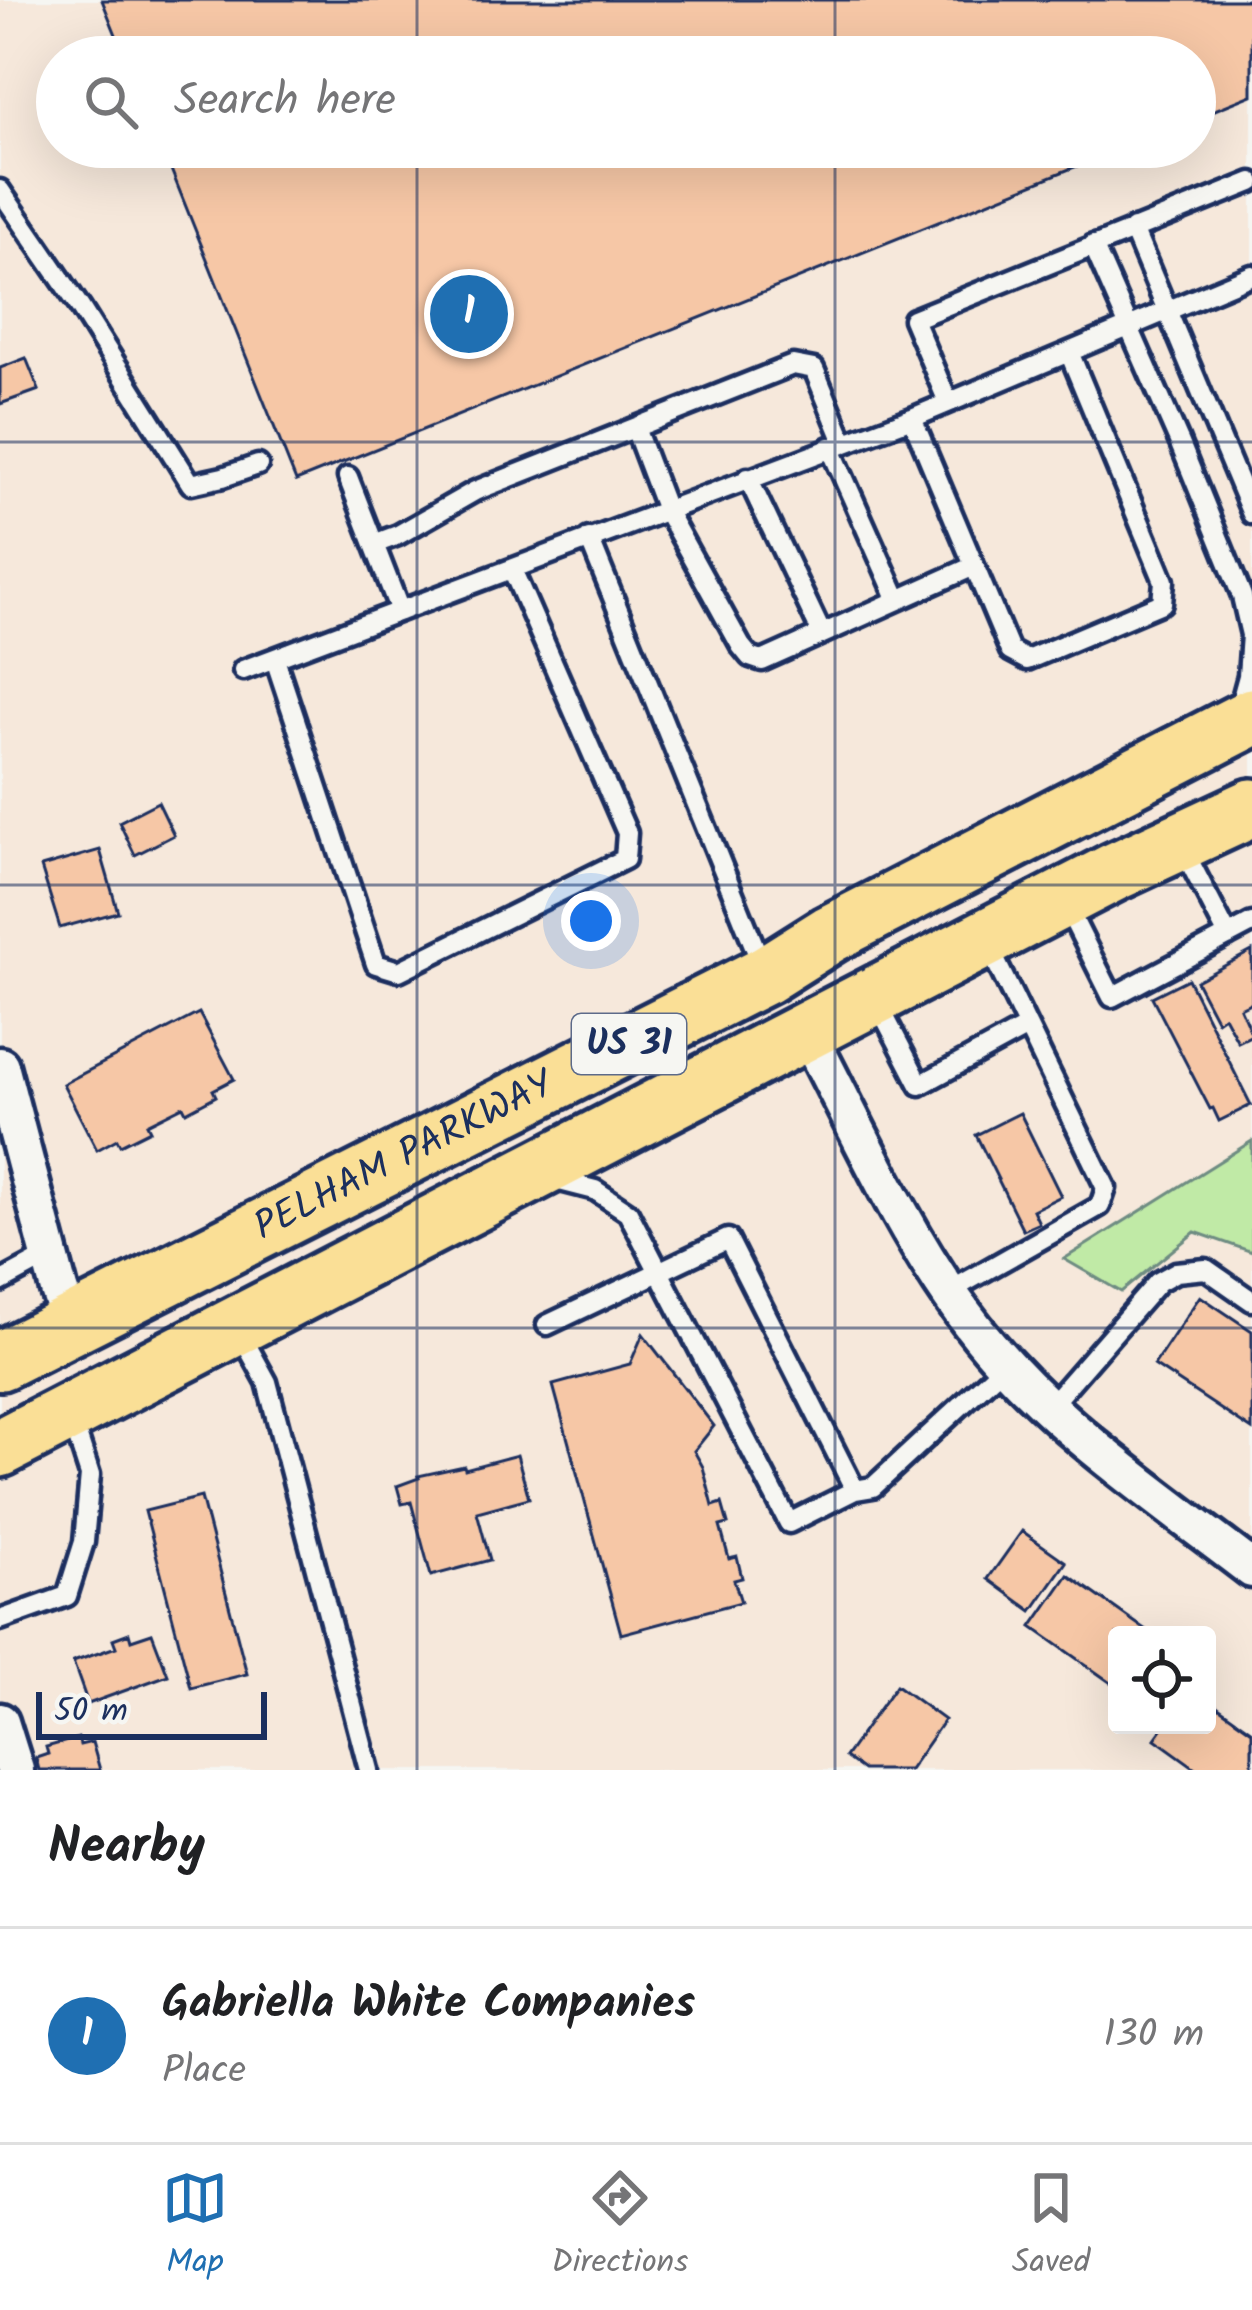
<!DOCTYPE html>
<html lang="en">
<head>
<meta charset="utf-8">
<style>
	:root { --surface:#fff; --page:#f2f2f2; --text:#202124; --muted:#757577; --line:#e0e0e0; --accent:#1f6fb2 }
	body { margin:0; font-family:Kalam,sans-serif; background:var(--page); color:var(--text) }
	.controls { position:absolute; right:36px; bottom:36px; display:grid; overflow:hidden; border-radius:12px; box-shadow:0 12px 48px #0002 }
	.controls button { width:108px; height:108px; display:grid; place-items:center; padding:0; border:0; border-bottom:3px solid var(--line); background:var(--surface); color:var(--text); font:60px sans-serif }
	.scale { position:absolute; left:36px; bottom:30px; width:231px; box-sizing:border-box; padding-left:12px; border:6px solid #1b2f5e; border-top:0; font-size:33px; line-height:42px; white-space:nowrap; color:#1b2f5e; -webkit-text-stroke:9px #f6f6f2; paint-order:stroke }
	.you { position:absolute; left:591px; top:921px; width:42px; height:42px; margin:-30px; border:9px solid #fff; border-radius:50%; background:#1a73e8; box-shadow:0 0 0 18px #1a73e833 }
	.badge { display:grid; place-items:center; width:78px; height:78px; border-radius:50%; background:var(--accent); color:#fff; font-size:39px; font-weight:700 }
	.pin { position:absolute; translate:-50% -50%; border:6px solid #fff; box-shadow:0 3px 12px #0006 }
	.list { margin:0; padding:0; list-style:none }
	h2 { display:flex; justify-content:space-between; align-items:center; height:156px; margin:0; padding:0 48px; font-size:51px }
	h2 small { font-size:39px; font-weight:400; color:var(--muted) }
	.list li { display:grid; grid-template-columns:78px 1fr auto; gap:36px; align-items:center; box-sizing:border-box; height:216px; padding:0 48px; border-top:3px solid var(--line) }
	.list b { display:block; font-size:45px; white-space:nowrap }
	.list p { margin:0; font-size:39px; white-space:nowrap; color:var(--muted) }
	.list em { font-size:39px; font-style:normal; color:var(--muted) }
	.icon { flex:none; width:66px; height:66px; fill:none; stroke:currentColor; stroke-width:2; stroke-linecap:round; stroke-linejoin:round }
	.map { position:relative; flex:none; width:1252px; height:1770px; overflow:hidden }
	.search { position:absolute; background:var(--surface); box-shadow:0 12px 48px #0002; left:36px; right:36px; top:36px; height:132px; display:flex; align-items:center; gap:30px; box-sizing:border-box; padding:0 42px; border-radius:66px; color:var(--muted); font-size:45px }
	.sheet { height:372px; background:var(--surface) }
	nav { display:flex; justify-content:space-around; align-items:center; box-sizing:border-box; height:168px; border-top:3px solid var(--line); background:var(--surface); font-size:33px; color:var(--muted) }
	nav a { display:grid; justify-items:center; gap:6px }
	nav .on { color:var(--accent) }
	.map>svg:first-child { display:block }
</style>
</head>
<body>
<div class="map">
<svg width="1252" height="1770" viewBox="0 0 1252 1770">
	<rect width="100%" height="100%" fill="#f6f6f2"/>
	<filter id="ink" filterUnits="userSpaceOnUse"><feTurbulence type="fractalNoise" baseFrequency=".00833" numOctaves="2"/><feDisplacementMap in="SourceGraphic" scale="24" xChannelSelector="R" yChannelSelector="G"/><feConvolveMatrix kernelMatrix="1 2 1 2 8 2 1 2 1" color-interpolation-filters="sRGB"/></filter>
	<g filter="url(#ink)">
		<!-- built -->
		<path fill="#f6e8db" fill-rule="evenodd" d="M0,0H1252V1770H0ZM57,57H1195V147H57ZM1117,1635H1207V1725H1117Z"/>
		<!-- green -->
		<path fill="#c0eaa6" stroke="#6e8c82" stroke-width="3" d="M1252,1141V1252L1195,1232L1121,1292L1064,1259Z"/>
		<!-- building -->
		<path fill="#f6c7a6" stroke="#1b2f5e" stroke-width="3" d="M102,0H1252V95L1195,118V57H125Z
			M162,147H1124L296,481Z
			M26,358L39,390L0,404V368Z
			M158,802L174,835L135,855L119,822Z
			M100,850L118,912L60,928L41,867Z
			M1252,951V1002L1240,1008L1252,1035L1238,1042L1224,1016L1217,1021L1196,981Z
			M1188,979L1251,1105L1219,1121L1213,1108L1210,1109L1152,997Z
			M199,1013L234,1079L213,1090L216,1096L186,1112L183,1106L147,1124L150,1130L120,1145L117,1139L97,1150L63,1084Z
			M1020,1113L1061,1196L1033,1210L1039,1223L1023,1230L976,1135Z
			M1200,1296L1252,1331V1430L1154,1365Z
			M643,1334L714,1426L694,1451L703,1467L713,1506L722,1503L728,1524L720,1526L729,1559L737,1557L742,1578L734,1580L741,1602L621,1634L553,1385L630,1364Z
			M517,1455L529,1498L477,1512L490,1560L431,1576L411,1502L402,1504L397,1486L419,1478L418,1476L464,1466L465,1469Z
			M201,1497L247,1674L191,1688L145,1511Z
			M1022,1531L1066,1562L1032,1611L988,1579Z
			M1068,1575L1153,1635H1117V1687L1032,1627Z
			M129,1633L131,1640L152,1633L168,1675L88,1704L73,1662L116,1647L113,1639Z
			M896,1685L944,1720L909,1770H863L845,1757Z
			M1207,1699L1252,1731V1770H1192L1194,1767L1155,1739L1165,1725H1207Z
			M78,1738L80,1745L92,1742L100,1770H39L36,1758L48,1754L46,1747Z"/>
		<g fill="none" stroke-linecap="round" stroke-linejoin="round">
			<defs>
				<path id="service" d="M0,190L80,307L191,484L223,477L258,465
					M1133,229L1252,514
					M1093,245L1179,441L1242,596L1251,635L1248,676L1239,709
					M948,402L913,319L1252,182
					M912,418L1010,651L1027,660L1162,603L1164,581L1069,352
					M635,428L666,510L741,646L750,657L762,661L974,566
					M830,447L898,600
					M348,477L400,611
					M748,478L822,634
					M589,538L764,970
					M374,544L398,535L475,491L793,365L814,369L844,442
					M275,659L376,964L399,971L625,859L627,833L512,569
					M243,670L912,418L1252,275
					M1182,847L1228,936
					M1065,903L1112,997L1252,923
					M876,1000L920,1085L1027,1027
					M552,1179L595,1190L628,1212L789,1523L855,1490
					M0,1282L50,1255
					M948,1292L1100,1206L1106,1188L987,943
					M547,1325L728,1239L855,1490L873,1487L1007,1363
					M240,1333L267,1382L369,1770
					M1049,1407L1158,1282L1176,1272L1206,1269L1252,1301
					M0,1620L67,1596L84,1542L90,1475L71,1416"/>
				<path id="minor" d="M806,1031C856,1125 900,1227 963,1313C1039,1417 1151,1491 1252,1569
					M0,1066L59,1290L71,1325
					M0,1722L15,1770"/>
				<g id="primary">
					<path id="s1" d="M0,1361L765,975L830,934L1252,717"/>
					<path d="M0,1448L1114,872L1252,808"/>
				</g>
			</defs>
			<!-- service casing -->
			<use href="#service" stroke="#1b2f5e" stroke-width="27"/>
			<!-- minor casing -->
			<use href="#minor" stroke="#1b2f5e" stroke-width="45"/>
			<!-- primary casing -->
			<use href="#primary" stroke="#1b2f5e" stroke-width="66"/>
			<!-- service -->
			<use href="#service" stroke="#f6f6f2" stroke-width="18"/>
			<!-- minor -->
			<use href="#minor" stroke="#f6f6f2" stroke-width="36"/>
			<!-- primary -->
			<use href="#primary" stroke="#fadf96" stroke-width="57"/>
		</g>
	</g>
	<!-- grid -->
	<path fill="none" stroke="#1b2f5e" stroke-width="3" stroke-opacity="0.55" d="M417,0V57M835,0V57M417,147V1770M835,147V1770M0,442H1252M0,885H1252M0,1328H1252"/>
	<g text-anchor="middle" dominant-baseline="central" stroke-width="9" stroke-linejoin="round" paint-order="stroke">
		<!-- shield labels -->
		<rect fill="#f6f6f2" stroke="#5d6b8a" stroke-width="3" x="572" y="1014" width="114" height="60" rx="9"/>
		<g font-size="36" font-weight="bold" fill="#1b2f5e">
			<text x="629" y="1044">US 31</text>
		</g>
		<!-- street labels -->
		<g font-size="39" fill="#1b2f5e" stroke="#f6f6f2">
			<text stroke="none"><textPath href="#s1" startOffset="453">PELHAM PARKWAY</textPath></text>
		</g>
	</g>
</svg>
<div class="controls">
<button><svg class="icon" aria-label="locate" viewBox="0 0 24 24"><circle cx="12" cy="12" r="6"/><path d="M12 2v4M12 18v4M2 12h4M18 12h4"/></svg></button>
</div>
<div class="scale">50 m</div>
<div class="you"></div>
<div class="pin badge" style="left:469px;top:314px">1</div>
<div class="search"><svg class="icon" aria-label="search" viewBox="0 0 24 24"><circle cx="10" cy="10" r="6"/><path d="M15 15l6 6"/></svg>Search here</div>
</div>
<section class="sheet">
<h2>Nearby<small></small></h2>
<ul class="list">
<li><span class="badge">1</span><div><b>Gabriella White Companies</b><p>Place</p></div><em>130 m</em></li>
</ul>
</section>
<nav>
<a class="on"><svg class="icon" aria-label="map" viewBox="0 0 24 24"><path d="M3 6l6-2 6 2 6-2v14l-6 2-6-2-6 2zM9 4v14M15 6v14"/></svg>Map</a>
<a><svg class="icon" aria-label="directions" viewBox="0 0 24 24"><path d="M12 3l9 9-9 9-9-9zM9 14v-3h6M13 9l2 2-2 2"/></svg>Directions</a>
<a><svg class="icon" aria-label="saved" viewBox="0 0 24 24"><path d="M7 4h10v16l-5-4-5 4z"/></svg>Saved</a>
</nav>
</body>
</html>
